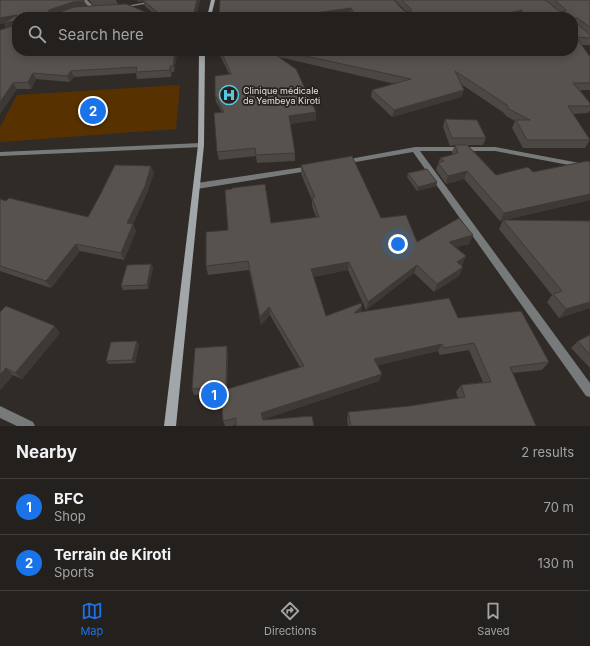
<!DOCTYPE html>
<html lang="en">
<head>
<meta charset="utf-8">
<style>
	:root { --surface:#24201d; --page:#302d2a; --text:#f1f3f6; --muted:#a3a3a4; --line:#413e3b; --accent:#1a73e8 }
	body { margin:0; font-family:Inter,sans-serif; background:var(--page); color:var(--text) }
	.you { position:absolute; left:398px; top:244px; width:14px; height:14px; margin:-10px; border:3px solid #fff; border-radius:50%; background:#1a73e8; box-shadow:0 0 0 6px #1a73e833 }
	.badge { display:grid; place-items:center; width:26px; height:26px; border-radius:50%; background:var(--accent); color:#fff; font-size:13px; font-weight:700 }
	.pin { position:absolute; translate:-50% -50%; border:2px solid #fff; box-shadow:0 1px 4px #0006 }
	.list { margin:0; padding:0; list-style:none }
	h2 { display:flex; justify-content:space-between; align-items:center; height:52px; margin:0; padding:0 16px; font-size:17px }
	h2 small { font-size:13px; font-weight:400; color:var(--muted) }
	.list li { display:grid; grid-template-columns:26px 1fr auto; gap:12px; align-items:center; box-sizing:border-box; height:56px; padding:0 16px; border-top:1px solid var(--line) }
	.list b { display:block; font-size:15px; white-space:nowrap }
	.list p { margin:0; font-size:13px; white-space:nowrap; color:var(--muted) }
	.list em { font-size:13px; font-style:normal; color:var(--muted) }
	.icon { flex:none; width:22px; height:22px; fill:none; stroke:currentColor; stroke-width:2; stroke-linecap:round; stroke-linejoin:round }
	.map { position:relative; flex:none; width:590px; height:426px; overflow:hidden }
	.search { position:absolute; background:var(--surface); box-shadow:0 2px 10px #0003; left:12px; right:12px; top:12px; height:44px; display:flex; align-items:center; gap:10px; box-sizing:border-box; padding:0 14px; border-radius:16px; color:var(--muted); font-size:15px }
	.sheet { height:164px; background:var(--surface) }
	nav { display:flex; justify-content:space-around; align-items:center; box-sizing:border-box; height:56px; border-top:1px solid var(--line); background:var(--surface); font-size:11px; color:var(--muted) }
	nav a { display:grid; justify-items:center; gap:2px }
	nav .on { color:var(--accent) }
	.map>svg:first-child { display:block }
</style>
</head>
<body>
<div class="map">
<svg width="590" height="426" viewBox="0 0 590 426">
	<rect width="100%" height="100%" fill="#302b27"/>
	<!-- green -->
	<path fill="#573200" d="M180,85L176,129L0,142V127L17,95Z"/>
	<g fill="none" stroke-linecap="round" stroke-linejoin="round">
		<!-- street -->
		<path fill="#777a7b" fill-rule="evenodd" d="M83,0H87L95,8V10H91Z
			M158,0H168L122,8L120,7Z
			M201,143L204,145L203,147L0,156V152Z
			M415,147H495L590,165V169L495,151H420L590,383V397L586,396L413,152L344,164L340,162L344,160Z
			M311,166L315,168L314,170L197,189L193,186L197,183Z
			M0,406L33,422L35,426H17L0,418Z"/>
		<!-- secondary -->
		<path fill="#a1a7a8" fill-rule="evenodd" d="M211,0H215L211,17H207Z
			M199,51H205L204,145L176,426H164L198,145Z"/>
	</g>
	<!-- wall -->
	<path fill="#4b4742" d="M0,0L84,1L86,6H94L89,0H116L118,4L157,17L145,6L143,1L140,2L137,0H200L196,17H17V51H188L187,53H177L174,72H172L171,77L137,79L136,73L74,77L70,82L36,79L31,89H17L0,114L6,28L4,23L0,24Z
		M220,0L405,11L395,0H590V45H582L590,57V90H580L590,103V110L588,113L573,114L590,140L585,148H523L512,128L515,121L506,116L504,113L461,84L464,90L461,97L392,117L371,97L372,90L395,84L279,57L316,120L290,124L295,153V161L257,163L256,156L219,160L217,152L222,112L216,102L215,95L229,74L218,51H462L472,55L573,17H351L350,15L336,17H219Z
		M445,119L486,138L483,145H468L496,175L533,172L590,162V200L505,220L590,221V308L559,318L547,302L552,295L499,229L503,220L500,221L464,179L446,184L436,170L440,158L453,155L452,152L455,145L450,146L443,127Z
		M301,165L381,218L417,242L473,235L469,244L456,247L466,256L462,265L461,266L463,267L459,276L434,292L414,273L366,310L348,270L313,277L326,316L361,312L458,318L549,362L542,370L512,373L536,426H348L347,419L348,412L410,406L458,398L456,392L461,385L483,382L469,350L440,355L438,351L377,365L379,381L263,419L231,426H225L223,421L221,393L194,395L192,389L228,353L227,389L300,367L270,315L261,325L249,270L208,275L206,266L228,230L316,217L312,206V200L301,174Z
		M154,173L147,193L133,224L136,231L124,260L80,251L51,288L0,271V199L6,201L88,217Z
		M408,173L437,182L436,186L417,191L407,177Z
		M151,264L153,268L148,289L123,290L121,286Z
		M0,312L60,333L22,379L13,375L0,390Z
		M590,335V368L571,348L578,341Z
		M139,345L135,363L109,364L106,361Z"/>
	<!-- shaded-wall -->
	<path fill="#3d3936" d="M139,0H151H143V1L140,2Z
		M197,0H200L196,17H193Z
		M84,1L86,7L52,16L49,12V10L73,2Z
		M351,8L350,15L336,17H287Z
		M523,10L521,17H490Z
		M17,15V27L6,29L4,23L0,24V18Z
		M175,51H176L177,53L174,72L173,66Z
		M170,66L172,72L171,77L170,70Z
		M71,71L74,77L70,82L67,76Z
		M33,73L36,79L31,89L28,82Z
		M13,83L17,89L0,114V102Z
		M464,90L461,97L392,117L394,110Z
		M316,112V120L289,124V116Z
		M151,166L154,173L147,193L130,230L127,223Z
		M467,171L464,179L446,184L448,176Z
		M437,182L436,186L417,191L418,187Z
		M590,194V200L500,221L504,213Z
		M133,224L136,231L124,260L121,253Z
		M473,235L469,244L446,250L449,242Z
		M76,244L80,251L51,288L46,281Z
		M466,256L462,265L454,271L457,262Z
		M349,262L348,270L310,277L311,269Z
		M151,264L153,268L148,289L147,285Z
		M417,265L414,273L366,310L368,302Z
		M463,267L459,276L434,292L437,284Z
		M590,302V308L559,318L566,309Z
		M362,306L361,314L354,313Z
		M269,307L270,315L261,325L260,317Z
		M55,326L60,333L22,379L15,373Z
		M137,341L139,345L135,363L132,360Z
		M442,344L438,351L372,367L374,359Z
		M227,346L228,353L227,393L226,386Z
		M6,368L13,375L0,390V375Z
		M382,374L379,381L262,420L261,413Z"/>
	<!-- building -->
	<path fill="#57524d" stroke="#3d3936" d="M0,0H84V1L73,2L49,10V12L57,13L74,7L126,4L158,17H17V51H175L173,66H170V70L136,72L137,67L71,71L67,76L33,73L28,82L13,83L0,102V30L16,25L14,21L4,23L17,15L0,18Z
		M143,0H197L193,17H163Z
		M220,0H394L404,11L410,12L412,10L402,0H545L559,11L565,12L566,10L555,0H590V27L577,18H575V22L590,35V38L576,37L590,57V83H573L590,103V106H568L590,140H527L516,120H530L509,109L507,105L455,71L464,90L394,110L372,90L411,79L283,51H379L383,52V51H462L472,55L477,51H573V17H516L523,10L490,17H356L351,8L287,17H219Z
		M221,51H270L296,69L316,112L289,116L295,153L256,155L255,148L217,152L214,113L224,112L215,95V76L231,74Z
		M445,119L477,120L486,138H452Z
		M455,145H467L496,175L528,167L533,172L587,161L590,162V194L504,213L467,171L448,176L438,163L444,161L440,158L458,153Z
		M352,156L381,218L406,215L417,242L459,218L473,235L449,242L466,256L457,262L463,267L437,284L417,265L368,302L349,262L311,269L326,316L361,303L362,306L354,313L449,298L458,318L521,311L549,362L510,367L536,426H351L348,412L410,406L465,397L461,385L491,382L474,343L444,348L442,344L374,359L382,374L261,413L263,420L312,416L314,426H236V418L223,421L221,391L304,366L269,307L260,317L248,261L206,266V232L228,230L225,190L232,189V188L265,184L271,223L319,217L312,197H315L301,165Z
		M115,165L151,166L145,186L127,223L133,224L121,253L76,244L46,281L0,266V199L6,201L9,198L88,217L100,195Z
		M427,169L437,182L418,187L408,173Z
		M503,220L590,221V302L566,309L553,294L562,291Z
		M151,264L147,285L121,286L127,265Z
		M6,306L55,326L15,373L6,368L0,375V312Z
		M590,335V355L578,341Z
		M137,341L132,360L106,361L111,342Z
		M227,346L226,386L192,389L195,348Z"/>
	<!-- icons -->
	<defs>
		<symbol id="hospital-ring" viewBox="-11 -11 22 22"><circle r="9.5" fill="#26211d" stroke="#56c9e1" stroke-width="1.5"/><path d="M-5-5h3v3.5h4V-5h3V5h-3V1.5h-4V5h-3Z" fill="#56c9e1"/></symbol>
	</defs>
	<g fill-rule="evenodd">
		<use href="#hospital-ring" x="218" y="84" width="22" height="22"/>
	</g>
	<g text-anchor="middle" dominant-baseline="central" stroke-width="3.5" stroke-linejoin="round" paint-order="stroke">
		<!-- far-poi labels -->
		<g font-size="9" fill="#e3e0dd" stroke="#26211d" text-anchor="start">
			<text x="243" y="90">Clinique médicale<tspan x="243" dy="10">de Yembeya Kiroti</tspan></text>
		</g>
	</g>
</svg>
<div class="you"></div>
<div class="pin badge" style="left:214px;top:395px">1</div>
<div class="pin badge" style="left:93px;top:111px">2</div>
<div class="search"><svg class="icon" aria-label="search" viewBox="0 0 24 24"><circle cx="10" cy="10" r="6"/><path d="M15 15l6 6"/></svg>Search here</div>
</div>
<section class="sheet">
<h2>Nearby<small>2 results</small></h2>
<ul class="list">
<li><span class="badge">1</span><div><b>BFC</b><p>Shop</p></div><em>70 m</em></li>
<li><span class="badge">2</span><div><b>Terrain de Kiroti</b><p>Sports</p></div><em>130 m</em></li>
</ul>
</section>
<nav>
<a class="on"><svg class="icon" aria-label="map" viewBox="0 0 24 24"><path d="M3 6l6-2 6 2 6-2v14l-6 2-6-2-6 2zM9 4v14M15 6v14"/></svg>Map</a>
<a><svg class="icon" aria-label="directions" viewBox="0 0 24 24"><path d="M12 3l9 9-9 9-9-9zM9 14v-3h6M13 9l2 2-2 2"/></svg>Directions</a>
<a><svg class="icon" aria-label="saved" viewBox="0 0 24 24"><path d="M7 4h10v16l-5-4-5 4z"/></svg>Saved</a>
</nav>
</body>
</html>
